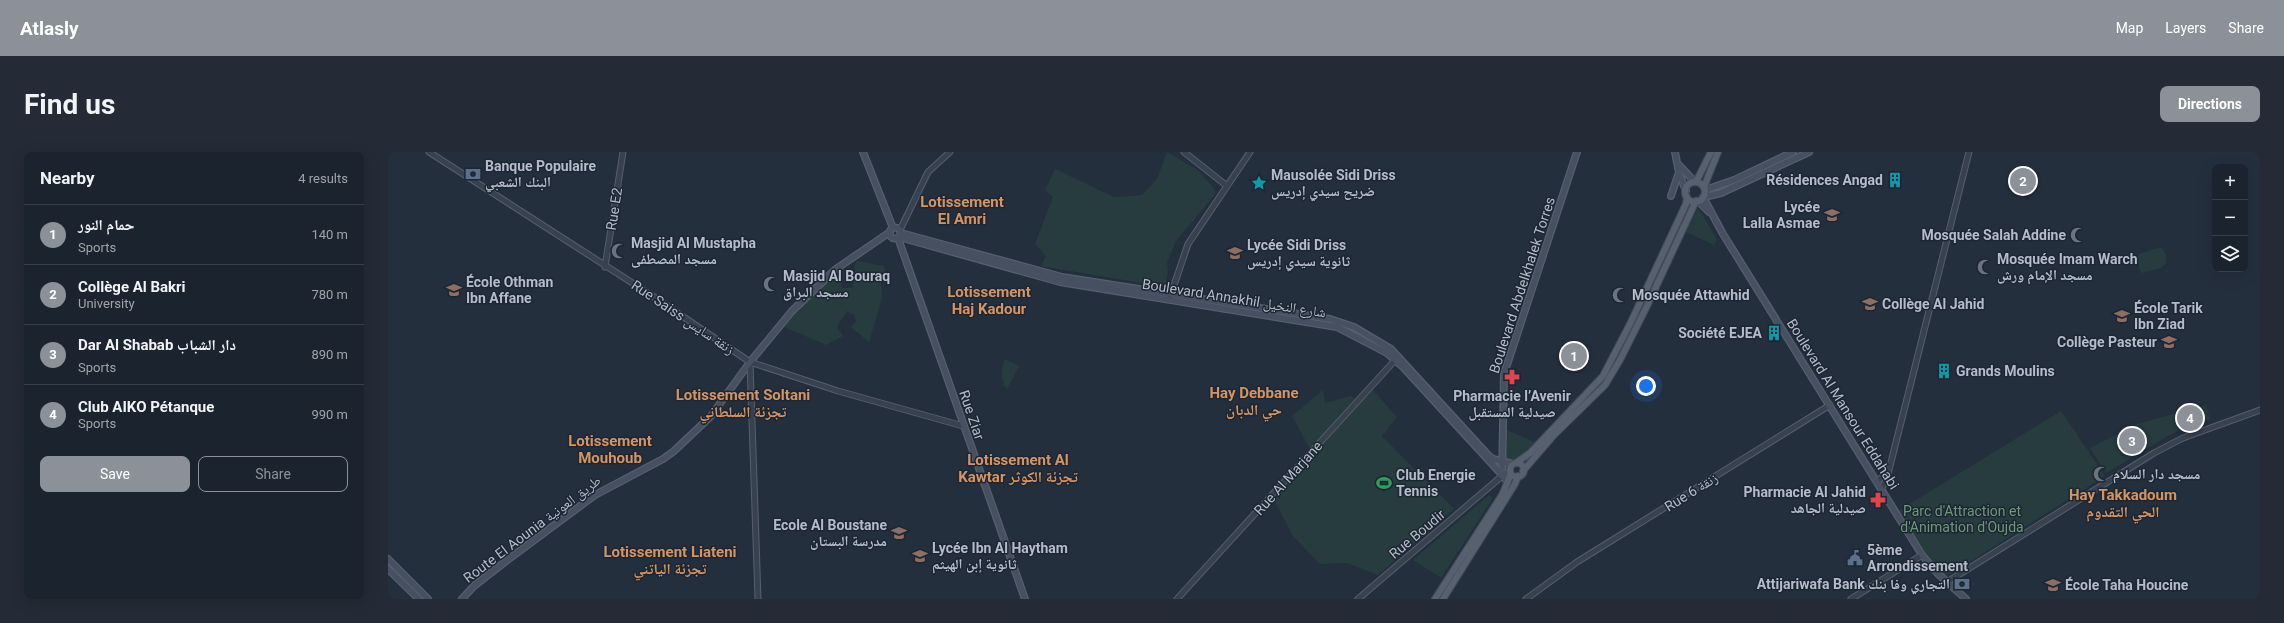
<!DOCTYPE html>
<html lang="en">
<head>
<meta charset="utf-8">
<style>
	:root { --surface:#1b232e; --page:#242b36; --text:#f1f3f6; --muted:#a0a4aa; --line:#39404a; --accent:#8c9099 }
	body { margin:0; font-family:Roboto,"Noto Naskh Arabic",sans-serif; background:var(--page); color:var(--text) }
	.controls { position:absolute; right:12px; top:12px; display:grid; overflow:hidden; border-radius:8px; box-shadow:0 4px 16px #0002 }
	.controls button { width:36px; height:36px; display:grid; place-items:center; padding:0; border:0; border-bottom:1px solid var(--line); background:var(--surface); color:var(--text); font:20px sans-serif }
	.you { position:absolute; left:1258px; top:234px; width:14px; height:14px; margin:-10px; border:3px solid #fff; border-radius:50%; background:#1a73e8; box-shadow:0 0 0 6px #1a73e833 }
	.badge { display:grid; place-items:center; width:26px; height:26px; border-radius:50%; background:var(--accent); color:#fff; font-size:13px; font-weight:700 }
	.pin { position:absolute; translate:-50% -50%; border:2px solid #fff; box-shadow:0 1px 4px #0006 }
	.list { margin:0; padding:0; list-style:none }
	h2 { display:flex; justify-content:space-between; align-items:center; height:52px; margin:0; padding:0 16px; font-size:17px }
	h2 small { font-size:13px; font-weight:400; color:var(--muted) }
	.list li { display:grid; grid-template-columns:26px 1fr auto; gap:12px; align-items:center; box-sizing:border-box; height:60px; padding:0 16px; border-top:1px solid var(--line) }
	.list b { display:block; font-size:15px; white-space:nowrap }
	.list p { margin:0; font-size:13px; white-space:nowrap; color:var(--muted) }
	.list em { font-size:13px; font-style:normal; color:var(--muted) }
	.actions { display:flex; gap:8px; padding:12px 16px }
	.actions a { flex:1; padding:9px 0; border:1px solid var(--accent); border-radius:8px; text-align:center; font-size:14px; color:var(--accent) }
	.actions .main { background:var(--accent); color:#fff }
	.icon { flex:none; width:22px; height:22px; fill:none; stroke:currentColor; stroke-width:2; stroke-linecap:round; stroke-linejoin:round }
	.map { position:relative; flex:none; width:1872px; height:447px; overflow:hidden; border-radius:8px }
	header { display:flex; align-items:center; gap:24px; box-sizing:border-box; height:56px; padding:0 20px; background:var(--accent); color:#fff }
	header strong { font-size:19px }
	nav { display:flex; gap:22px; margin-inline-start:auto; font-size:14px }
	.intro { display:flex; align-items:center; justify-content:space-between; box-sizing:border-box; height:96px; padding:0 24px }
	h1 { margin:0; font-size:28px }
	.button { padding:10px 18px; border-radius:8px; background:var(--accent); color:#fff; font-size:14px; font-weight:700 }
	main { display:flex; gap:24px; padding:0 24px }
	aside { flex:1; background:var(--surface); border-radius:8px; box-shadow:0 4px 16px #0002 }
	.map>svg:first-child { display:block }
</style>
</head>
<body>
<header>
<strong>Atlasly</strong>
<nav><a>Map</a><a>Layers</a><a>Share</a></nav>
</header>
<div class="intro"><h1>Find us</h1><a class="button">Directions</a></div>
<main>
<aside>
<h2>Nearby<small>4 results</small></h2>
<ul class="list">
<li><span class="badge">1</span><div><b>حمام النور</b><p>Sports</p></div><em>140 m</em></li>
<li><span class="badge">2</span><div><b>Collège Al Bakri</b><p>University</p></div><em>780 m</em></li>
<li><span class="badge">3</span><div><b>Dar Al Shabab دار الشباب</b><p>Sports</p></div><em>890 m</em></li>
<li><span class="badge">4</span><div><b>Club AIKO Pétanque</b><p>Sports</p></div><em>990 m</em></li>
</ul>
<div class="actions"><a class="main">Save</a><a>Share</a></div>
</aside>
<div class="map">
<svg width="1872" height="447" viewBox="0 0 1872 447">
	<rect width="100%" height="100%" fill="#242f3e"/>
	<!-- green -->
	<path fill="#263c3f" d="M779,0L811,19L827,38L826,44L788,89L779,111L780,119L777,135L653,114L658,104L647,92L665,45L657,38L667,17L726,45L754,43L769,27Z
		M1310,56L1329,87L1326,93L1298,80Z
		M1773,95L1778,102V112L1773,116L1753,121L1749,107L1751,102Z
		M469,109L496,114L498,122L493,123L494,147L481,190L463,175L469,168L466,166L467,163L459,159L449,175L455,184L438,193L394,174L426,142L447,124L451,122L454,136H465L467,113Z
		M617,207L631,214L619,237C612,231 613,214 617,207Z
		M984,237L1009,265L994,284L1066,357L990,423L959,411L932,412L905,384L886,348Z
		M935,238L937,251L962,244L967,246L922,297L904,264Z
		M1818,253L1822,267L1783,282L1718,321L1702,296L1749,272Z
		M1673,259L1717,324L1558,425L1545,415L1510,359Z
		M1116,277L1147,290C1138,299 1130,313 1116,307Z
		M1101,343L1105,346L1053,426L1025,408Z"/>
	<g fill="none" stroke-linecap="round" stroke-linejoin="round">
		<defs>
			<path id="tertiary" d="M41,0L260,141L362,210L450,239L575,274
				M796,0L839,34
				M512,78L540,20L562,0
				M217,115L235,0
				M782,145L800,92L862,0
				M362,210L370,447
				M1490,329L1500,318
				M1494,336L1499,326L1581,0
				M1559,430L1766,301L1795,286L1872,258
				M789,447L1009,206
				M970,447L1114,324
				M1138,447L1189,410L1442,253
				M1463,447L1534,403"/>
			<path id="secondary" d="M475,0L505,76
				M1287,0L1291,21L1298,39
				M1290,12L1307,30
				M1317,38L1346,28L1405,0
				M1283,44L1290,23
				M1315,45L1335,82L1534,403L1549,421L1578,447
				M1316,45L1333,41L1421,0
				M1310,49L1321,60
				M501.5 81a5.5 5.5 0 1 1 11 0a5.5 5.5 0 1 1-11 0Z
				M513,81L674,125L942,167L966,175L1003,197L1101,304L1105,307L1125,312
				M511,85L672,130L949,175L999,201L1015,215L1116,325L1120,332
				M510,86L637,447
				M1114,324L1116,222L1189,0
				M1114,324L1122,319
				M0,407L40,447
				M0,417L31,447
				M74,447L86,434L118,409L207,343L275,307L286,299L323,264L362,210L404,159L448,117L502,80"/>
			<path id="primary" d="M1308,30L1323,0
				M1297 40a10 10 0 1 1 20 0a10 10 0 1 1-20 0Z
				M1316,35L1330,0
				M1128,311L1142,301L1215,224L1243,170L1298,52L1299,45
				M1122 318a7 7 0 1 1 14 0a7 7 0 1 1-14 0Z
				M1135,319L1166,283L1217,233L1232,208L1259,154L1308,49
				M1047,447L1114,343L1123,322
				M1055,447L1127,332L1130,324"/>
		</defs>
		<!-- tertiary casing -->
		<use href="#tertiary" stroke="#565f6c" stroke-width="7"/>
		<!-- secondary casing -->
		<use href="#secondary" stroke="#565f6c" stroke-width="8"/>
		<!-- primary casing -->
		<use href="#primary" stroke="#414a57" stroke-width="8"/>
		<!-- tertiary -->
		<use href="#tertiary" stroke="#38414e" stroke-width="5"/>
		<!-- secondary -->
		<use href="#secondary" stroke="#465061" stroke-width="5.5"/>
		<!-- primary -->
		<use href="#primary" stroke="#56606e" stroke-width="6"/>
	</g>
	<!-- icons -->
	<defs>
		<symbol id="bank-bare" viewBox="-9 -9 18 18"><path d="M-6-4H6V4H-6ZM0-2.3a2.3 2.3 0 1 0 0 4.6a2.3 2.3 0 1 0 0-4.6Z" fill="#5c6f8a" stroke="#1d2633" stroke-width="2.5" paint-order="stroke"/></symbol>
		<symbol id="building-bare" viewBox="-9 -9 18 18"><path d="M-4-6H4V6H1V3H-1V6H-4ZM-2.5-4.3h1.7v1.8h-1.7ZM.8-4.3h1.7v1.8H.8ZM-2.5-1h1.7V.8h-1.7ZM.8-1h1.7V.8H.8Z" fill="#0f9aa8" stroke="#1d2633" stroke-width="2.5" paint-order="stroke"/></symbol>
		<symbol id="sight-bare" viewBox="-9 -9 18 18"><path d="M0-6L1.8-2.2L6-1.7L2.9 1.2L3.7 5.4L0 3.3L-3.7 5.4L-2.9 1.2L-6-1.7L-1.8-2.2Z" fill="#0f9aa8" stroke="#1d2633" stroke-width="2.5" paint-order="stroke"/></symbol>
		<symbol id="school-bare" viewBox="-9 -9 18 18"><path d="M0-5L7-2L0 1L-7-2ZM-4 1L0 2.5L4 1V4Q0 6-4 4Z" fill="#8d6e63" stroke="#1d2633" stroke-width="2.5" paint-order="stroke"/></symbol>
		<symbol id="mosque-bare" viewBox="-9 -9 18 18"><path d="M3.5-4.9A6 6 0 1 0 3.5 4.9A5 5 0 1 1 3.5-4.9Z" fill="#6b7280" stroke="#1d2633" stroke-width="2.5" paint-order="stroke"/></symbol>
		<symbol id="pharmacy-bare" viewBox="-9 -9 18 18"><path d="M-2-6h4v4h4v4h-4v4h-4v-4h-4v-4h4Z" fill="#e0444e" stroke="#1d2633" stroke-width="2.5" paint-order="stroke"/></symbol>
		<symbol id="stadium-bare" viewBox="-9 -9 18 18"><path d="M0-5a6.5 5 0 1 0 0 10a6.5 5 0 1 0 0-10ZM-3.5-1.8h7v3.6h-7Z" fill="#2e9e5b" stroke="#1d2633" stroke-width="2.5" paint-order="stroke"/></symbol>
		<symbol id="civic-bare" viewBox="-9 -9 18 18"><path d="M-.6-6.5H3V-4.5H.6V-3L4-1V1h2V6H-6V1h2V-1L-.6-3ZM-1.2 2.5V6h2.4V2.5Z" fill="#5c6f8a" stroke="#1d2633" stroke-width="2.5" paint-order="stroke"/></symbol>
	</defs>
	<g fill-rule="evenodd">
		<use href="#bank-bare" x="74" y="11" width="22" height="22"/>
		<use href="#building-bare" x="1496" y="17" width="22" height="22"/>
		<use href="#sight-bare" x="860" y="20" width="22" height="22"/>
		<use href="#school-bare" x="1433" y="52" width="22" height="22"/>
		<use href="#mosque-bare" x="1679" y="72" width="22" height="22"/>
		<use href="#mosque-bare" x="220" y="88" width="22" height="22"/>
		<use href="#school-bare" x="836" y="90" width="22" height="22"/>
		<use href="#mosque-bare" x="1586" y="104" width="22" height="22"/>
		<use href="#mosque-bare" x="372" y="121" width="22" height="22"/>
		<use href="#school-bare" x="55" y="127" width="22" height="22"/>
		<use href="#mosque-bare" x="1221" y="132" width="22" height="22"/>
		<use href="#school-bare" x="1471" y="141" width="22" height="22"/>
		<use href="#school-bare" x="1723" y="153" width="22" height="22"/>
		<use href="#building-bare" x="1375" y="170" width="22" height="22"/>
		<use href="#school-bare" x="1770" y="179" width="22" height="22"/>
		<use href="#building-bare" x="1545" y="208" width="22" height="22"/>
		<use href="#pharmacy-bare" x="1113" y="214" width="22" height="22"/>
		<use href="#mosque-bare" x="1702" y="311" width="22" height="22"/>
		<use href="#stadium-bare" x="985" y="320" width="22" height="22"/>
		<use href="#pharmacy-bare" x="1479" y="337" width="22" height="22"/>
		<use href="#school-bare" x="500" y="370" width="22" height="22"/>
		<use href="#school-bare" x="521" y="393" width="22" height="22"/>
		<use href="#civic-bare" x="1456" y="395" width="22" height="22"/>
		<use href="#bank-bare" x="1563" y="421" width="22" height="22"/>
		<use href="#school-bare" x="1654" y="422" width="22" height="22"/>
	</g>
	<g text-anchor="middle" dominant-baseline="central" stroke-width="3" stroke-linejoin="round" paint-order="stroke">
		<!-- poi labels -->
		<g font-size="14" font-weight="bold" fill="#b4bcc9" stroke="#1d2633" text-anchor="start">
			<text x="97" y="14">Banque Populaire<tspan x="97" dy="16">البنك الشعبي</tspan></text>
			<text x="883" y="23">Mausolée Sidi Driss<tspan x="883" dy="16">ضريح سيدي إدريس</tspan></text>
			<text x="1495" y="28" text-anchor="end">Résidences Angad</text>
			<text x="1432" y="55" text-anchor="end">Lycée<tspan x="1432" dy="16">Lalla Asmae</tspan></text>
			<text x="1678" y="83" text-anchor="end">Mosquée Salah Addine</text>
			<text x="243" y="91">Masjid Al Mustapha<tspan x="243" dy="16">مسجد المصطفى</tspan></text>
			<text x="859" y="93">Lycée Sidi Driss<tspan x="859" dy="16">ثانوية سيدي إدريس</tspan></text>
			<text x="1609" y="107">Mosquée Imam Warch<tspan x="1609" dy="16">مسجد الإمام ورش</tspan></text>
			<text x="395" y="124">Masjid Al Bouraq<tspan x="395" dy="16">مسجد البراق</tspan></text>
			<text x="78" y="130">École Othman<tspan x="78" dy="16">Ibn Affane</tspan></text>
			<text x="1244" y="143">Mosquée Attawhid</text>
			<text x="1494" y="152">Collège Al Jahid</text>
			<text x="1746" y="156">École Tarik<tspan x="1746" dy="16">Ibn Ziad</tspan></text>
			<text x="1374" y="181" text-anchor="end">Société EJEA</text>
			<text x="1769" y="190" text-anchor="end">Collège Pasteur</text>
			<text x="1568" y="219">Grands Moulins</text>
			<text x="1124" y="244" text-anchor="middle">Pharmacie l’Avenir<tspan x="1124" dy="16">صيدلية المستقبل</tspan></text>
			<text x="1725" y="322">مسجد دار السلام</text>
			<text x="1008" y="323">Club Energie<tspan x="1008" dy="16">Tennis</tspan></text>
			<text x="1478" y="340" text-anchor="end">Pharmacie Al Jahid<tspan x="1478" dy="16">صيدلية الجاهد</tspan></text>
			<text x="499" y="373" text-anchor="end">Ecole Al Boustane<tspan x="499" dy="16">مدرسة البستان</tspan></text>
			<text x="544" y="396">Lycée Ibn Al Haytham<tspan x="544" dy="16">ثانوية إبن الهيثم</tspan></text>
			<text x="1479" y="398">5ème<tspan x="1479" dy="16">Arrondissement</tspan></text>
			<text x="1562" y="432" text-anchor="end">Attijariwafa Bank التجاري وفا بنك</text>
			<text x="1677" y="433">École Taha Houcine</text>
		</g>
		<!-- street labels -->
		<g font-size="14" fill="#b4bcc9" stroke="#1d2633">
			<text transform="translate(226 57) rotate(-81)">Rue E2</text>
			<text transform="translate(1134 133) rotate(-72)">Boulevard Abdelkhalek Torres</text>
			<text transform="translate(846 146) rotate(9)">Boulevard Annakhil شارع النخيل</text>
			<text transform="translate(295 165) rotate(34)">Rue Saiss زنقة سايس</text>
			<text transform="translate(1455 252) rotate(58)">Boulevard Al Mansour Eddahabi</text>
			<text transform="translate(584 263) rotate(71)">Rue Ziar</text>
			<text transform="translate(900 326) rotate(-48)">Rue Al Marjane</text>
			<text transform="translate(1303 340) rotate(-32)">Rue 6 زنقة</text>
			<text transform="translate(144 377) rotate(-37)">Route El Aounia طريق العونية</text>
			<text transform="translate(1029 382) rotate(-40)">Rue Boudir</text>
		</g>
		<!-- park labels -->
		<g font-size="14" fill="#6b9a76" stroke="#1d2633">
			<text x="1574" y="359">Parc d'Attraction et<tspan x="1574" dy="16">d'Animation d'Oujda</tspan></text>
		</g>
		<!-- neighbourhood labels -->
		<g font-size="15" font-weight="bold" fill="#d59563" stroke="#1d2633">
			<text x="574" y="50">Lotissement<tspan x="574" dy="17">El Amri</tspan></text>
			<text x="601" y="140">Lotissement<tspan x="601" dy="17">Haj Kadour</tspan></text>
			<text x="866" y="241">Hay Debbane<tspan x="866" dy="17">حي الدبان</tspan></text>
			<text x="355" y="243">Lotissement Soltani<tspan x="355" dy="17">تجزئة السلطاني</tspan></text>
			<text x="222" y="289">Lotissement<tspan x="222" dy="17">Mouhoub</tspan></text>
			<text x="630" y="308">Lotissement Al<tspan x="630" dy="17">Kawtar تجزئة الكوثر</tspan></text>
			<text x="1735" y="343">Hay Takkadoum<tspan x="1735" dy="17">الحي التقدوم</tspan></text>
			<text x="282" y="400">Lotissement Liateni<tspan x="282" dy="17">تجزئة الياتني</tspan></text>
		</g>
	</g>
</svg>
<div class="controls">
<button>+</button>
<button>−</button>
<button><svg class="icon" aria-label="layers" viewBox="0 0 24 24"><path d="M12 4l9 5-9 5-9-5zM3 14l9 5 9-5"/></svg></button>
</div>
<div class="you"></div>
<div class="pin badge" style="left:1186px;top:204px">1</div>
<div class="pin badge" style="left:1635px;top:29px">2</div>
<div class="pin badge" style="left:1744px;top:289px">3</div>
<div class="pin badge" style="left:1802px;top:266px">4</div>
</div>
</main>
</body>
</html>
